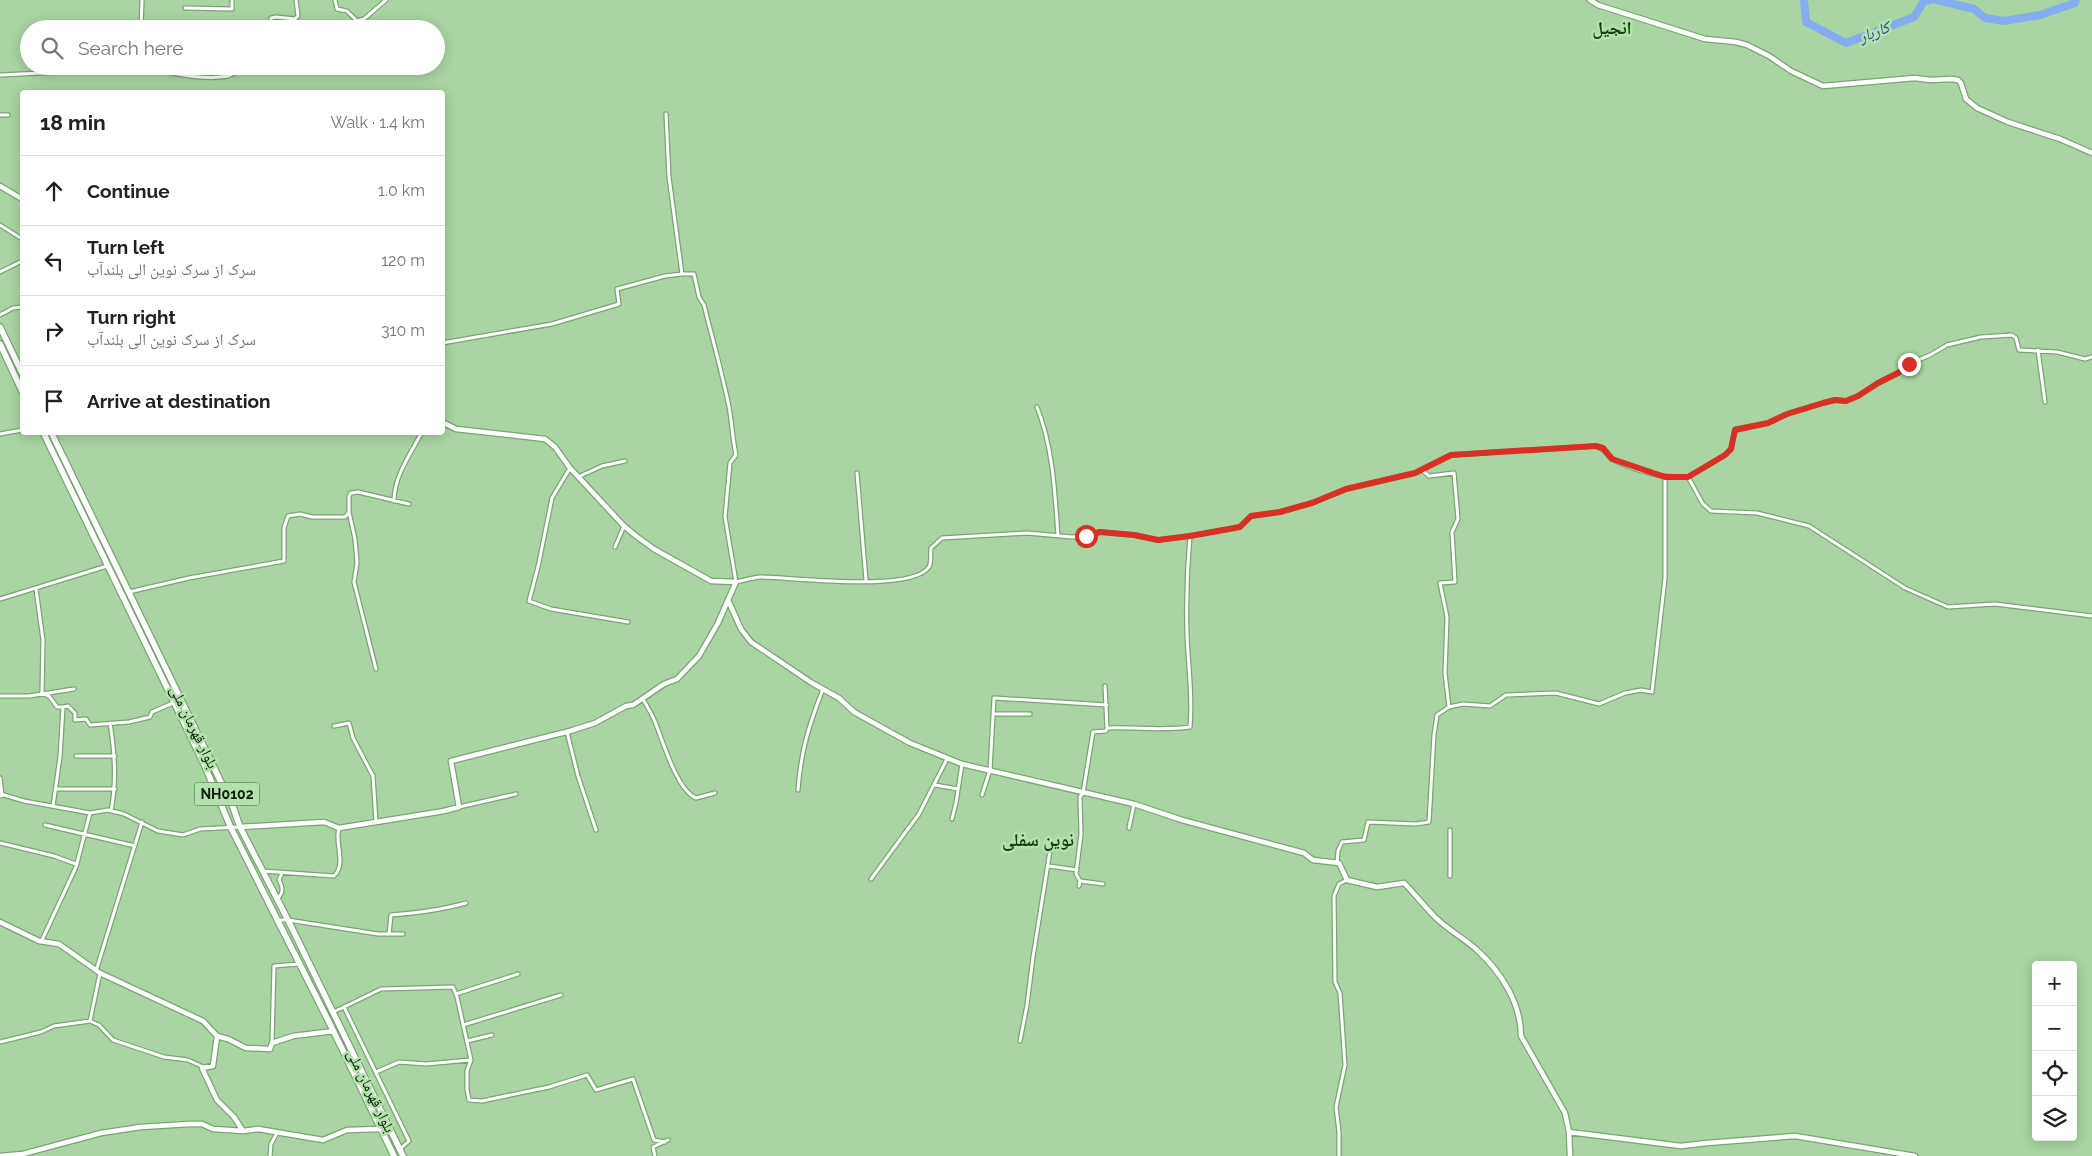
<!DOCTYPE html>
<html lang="en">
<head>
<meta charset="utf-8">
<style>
	:root { --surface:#fff; --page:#f2f2f2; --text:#202124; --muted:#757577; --line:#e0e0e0 }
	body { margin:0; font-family:Raleway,"Noto Naskh Arabic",sans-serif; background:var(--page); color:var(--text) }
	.controls { position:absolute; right:15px; bottom:15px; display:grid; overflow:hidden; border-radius:5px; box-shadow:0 2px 12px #0003 }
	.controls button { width:45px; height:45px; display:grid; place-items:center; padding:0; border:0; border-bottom:1px solid var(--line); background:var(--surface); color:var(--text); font:25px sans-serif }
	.stop { position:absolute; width:15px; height:15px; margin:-11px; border:4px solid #d93025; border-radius:50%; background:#fff }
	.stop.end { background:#d93025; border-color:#fff; box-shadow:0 1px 5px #0008 }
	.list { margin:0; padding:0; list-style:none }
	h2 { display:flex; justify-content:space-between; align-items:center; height:65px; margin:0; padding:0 20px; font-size:21px }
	h2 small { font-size:16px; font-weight:400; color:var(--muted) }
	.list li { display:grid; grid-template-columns:32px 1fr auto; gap:15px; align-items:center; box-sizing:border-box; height:70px; padding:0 20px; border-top:1px solid var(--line) }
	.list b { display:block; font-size:19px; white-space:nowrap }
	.list p { margin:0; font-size:16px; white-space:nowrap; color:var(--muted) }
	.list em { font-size:16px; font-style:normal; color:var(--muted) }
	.icon { flex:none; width:28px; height:28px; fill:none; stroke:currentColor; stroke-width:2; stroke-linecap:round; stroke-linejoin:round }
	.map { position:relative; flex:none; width:2092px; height:1156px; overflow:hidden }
	.search { position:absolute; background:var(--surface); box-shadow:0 2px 12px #0003; left:20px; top:20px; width:425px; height:55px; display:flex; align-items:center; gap:12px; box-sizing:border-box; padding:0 18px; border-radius:28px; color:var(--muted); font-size:19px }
	.panel { position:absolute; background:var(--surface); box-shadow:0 2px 12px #0003; left:20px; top:90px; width:425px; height:345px; border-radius:5px }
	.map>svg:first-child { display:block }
</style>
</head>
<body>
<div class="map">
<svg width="2092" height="1156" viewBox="0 0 2092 1156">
	<rect width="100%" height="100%" fill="#a8d5a1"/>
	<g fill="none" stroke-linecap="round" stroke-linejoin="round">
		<!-- river -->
		<path stroke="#84acf1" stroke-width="8" d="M1804,0L1806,22L1846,43L1914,17L1924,1L1930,0
			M1937,0L1974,9L1985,18L2004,21L2040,15L2075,3L2076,0"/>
		<defs>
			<path id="street" d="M335,0L337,9L347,11L357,21L364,19
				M185,8L232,9V0
				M141,29L142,0
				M271,29V18L276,17L295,19L298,16L296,0
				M366,29L364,19L386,0
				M127,66C157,68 198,82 228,76C234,74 239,69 246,68C254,67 262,69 269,66
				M0,75L63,72L74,66
				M666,114L669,177L682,274H694L699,297L704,305C712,337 721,369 728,402C732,419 732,437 736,455L730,463L725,517L736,582C744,580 752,578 759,577C791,577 911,593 929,567C932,562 930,554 931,548L942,538L1027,533L1072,537L1086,536L1100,532L1134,535L1158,540L1190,536L1239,527L1251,516L1280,512L1312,503L1346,489L1415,473L1451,455L1596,446C1606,449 1606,456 1614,460C1636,471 1663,478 1688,477L1703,504L1711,511L1757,513L1809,526L1905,588L1948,607L1995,604L2092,616
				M0,115H8
				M0,225L22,239
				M0,272L22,261
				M0,315L13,308L22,307
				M442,343L552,324L619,304L617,289L665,276L682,274
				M2038,350L2045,402
				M1037,407C1053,447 1055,493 1058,536
				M0,434L22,430
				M570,468L552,498L538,567L529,601L551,609L628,622
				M1422,470L1429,476L1454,473L1458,519L1452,532L1455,582L1440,583L1447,617L1445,673L1449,707
				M857,473L866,580
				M578,477L602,466L625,461
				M1688,477L1725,455L1731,449L1735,429L1768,423L1787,414L1823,403L1835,400L1846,401L1858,396L1878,383L1898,373L1909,364L1930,355L1947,345L1981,337L2012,335L2016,338L2019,350L2057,352L2085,359L2092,357
				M394,501C394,476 410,455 422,432
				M349,512L355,539L357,563L354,582L376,669
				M615,547L624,526
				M36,589L43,640L42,693L49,696L57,707H63L60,757L53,806
				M129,592L189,578L284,561V528L288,516L300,514L312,517H345L349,512V496L351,493L358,492L409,504
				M0,599L107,566
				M1105,686L1107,728
				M0,696H29L74,689
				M643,699C648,708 654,717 657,727C664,745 678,791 696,798L715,793
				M63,707L68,706L75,713V720L86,719L90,725L129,722L150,717L152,712L173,703
				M993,714H1030
				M110,723C115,753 117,781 111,811
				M334,726L349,723L353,738L373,776L376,822
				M567,732L578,776L596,830
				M76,756H115
				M0,778L2,795
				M935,785L958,789
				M56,789H115
				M798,790C801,750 809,725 823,689
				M982,795L990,770L994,698L1107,705
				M0,796L4,795L24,801L90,813L108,810L124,814L158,831L183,835L200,829L239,827
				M459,807L516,794
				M952,819L956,803L962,764
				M45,825L135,846
				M1129,828L1134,804
				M0,843L54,856L76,864
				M1337,863L1338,851L1342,842L1364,840L1368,822L1416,824L1429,822L1434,735L1437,715L1449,707L1463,704L1490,706L1506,695L1556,693L1599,704L1625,693L1641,690L1652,692L1665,578V478
				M1049,866L1077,870
				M262,871L334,876C347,864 334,842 339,828
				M1450,876V830
				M871,879L919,814L947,759
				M1103,884L1080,881L1076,874L1081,834L1080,797L1083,793L1093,732L1106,731L1107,728C1135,727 1163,731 1190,727C1193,696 1188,665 1187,634C1186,601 1187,569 1190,536
				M1079,886L1080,881
				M277,899C284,893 283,887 279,880L282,873
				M279,920H288L378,934H403
				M389,934L391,915C417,913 441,910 466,903
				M42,940L76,867L90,813
				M96,971L142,822
				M456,994L518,974
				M344,1007L381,989L453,987L457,997L471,1060L467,1071V1089L469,1100L482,1101L549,1087L587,1075L596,1090L633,1079L654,1140L665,1142
				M333,1012L344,1007L409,1141L400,1149
				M90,1021L100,973
				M463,1025L561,995
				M467,1041L492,1035
				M1020,1041L1027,1005L1033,957L1050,851
				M0,1042L41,1032L54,1026L90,1021L99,1025L113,1040L164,1057L188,1060L201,1066L202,1068
				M272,1043L274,966L299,964
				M376,1072L399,1062L426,1064L470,1060
				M270,1156L271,1144L277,1133
				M655,1156L653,1147L668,1140
				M1339,1156V1132L1336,1107L1345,1065L1340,993L1335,982L1334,896L1339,884L1347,880"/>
			<path id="secondary" d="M1590,0L1598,5L1705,39L1736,42L1747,45L1769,56L1791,71L1823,86L1915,78L1930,80L1952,79L1958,80L1961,83L1966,99L1977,108L2008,122L2060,139L2092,153
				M0,186L22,199
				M442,422L456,429L545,439L555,447L570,468L624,526L636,536L654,549L711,581L736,582L728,600L741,629L751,642L812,683L839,698L854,712L910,743L962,764L1134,804L1182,820L1304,853L1313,860L1339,863L1347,880L1377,887L1404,883C1415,894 1424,906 1435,917C1448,930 1464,938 1477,950C1501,972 1521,1003 1521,1036L1565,1113L1569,1132L1570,1156
				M240,827L324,822L339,828L444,811L459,807L451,761L570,731L595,723L626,706L633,705L664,684L677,679L699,656L718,623L728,600
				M0,922L39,941L59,944L100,973L203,1021L217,1036L228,1039L246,1048L270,1049L272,1043L293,1036L334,1031
				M217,1036L213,1066L202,1068L217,1100L234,1117L243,1131
				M1569,1132L1681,1146L1707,1143L1795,1136L1915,1156
				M0,1156L23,1154L101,1133L141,1127L189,1124H202L213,1129L229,1130L243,1131L258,1129L323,1140L347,1130L381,1129"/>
			<path id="highway" d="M0,327L22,373
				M0,344L22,391
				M43,432L204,764L231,828L330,1024L394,1156
				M51,432L233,807L240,827L288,920L403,1156"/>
		</defs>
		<!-- street casing -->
		<use href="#street" stroke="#79a573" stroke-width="5.5"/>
		<!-- secondary casing -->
		<use href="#secondary" stroke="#79a573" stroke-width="7"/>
		<!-- highway casing -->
		<use href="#highway" stroke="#79a573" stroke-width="8"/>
		<!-- street -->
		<use href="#street" stroke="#fff" stroke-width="3"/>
		<!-- secondary -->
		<use href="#secondary" stroke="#fff" stroke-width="4.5"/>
		<!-- highway -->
		<use href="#highway" stroke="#fff" stroke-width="5.5"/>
	</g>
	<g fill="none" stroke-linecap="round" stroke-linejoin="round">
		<!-- route -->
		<path stroke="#d93025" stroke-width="6" d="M1086,536L1100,532L1134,535L1158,540L1190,536L1240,527L1251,516L1280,512L1312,503L1346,489L1415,473L1451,455L1596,446L1603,448L1612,459L1665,477H1688L1725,455L1731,449L1735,430L1768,423L1787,414L1823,403L1835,400L1846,401L1858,396L1878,383L1898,373L1909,364"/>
	</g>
	<g text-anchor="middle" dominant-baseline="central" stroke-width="5" stroke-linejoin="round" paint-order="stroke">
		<!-- shield labels -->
		<rect fill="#b4e2ad" stroke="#3c5639" stroke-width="1" x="194.5" y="782.5" width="65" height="23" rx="4"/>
		<g font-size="14" font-weight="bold" fill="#091a07">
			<text x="227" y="794">NH0102</text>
		</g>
		<!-- street labels -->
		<g font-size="15" fill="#091a07" stroke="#b4e2ad">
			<text transform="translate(194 727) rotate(64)">بلوار قهرمان ملی</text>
			<text transform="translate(371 1091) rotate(64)">بلوار قهرمان ملی</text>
		</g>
		<!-- water labels -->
		<g font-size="16" font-style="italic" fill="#1c4898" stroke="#b4e2ad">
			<text transform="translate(1874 32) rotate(-21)">کاربار</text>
		</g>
		<!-- quarter labels -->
		<g font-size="18" font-weight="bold" fill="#163e10" stroke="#b4e2ad">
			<text x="1612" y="27">انجيل</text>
			<text x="1038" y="839">نوین سفلى</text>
		</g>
	</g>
</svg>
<div class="controls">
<button>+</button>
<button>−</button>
<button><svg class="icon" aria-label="locate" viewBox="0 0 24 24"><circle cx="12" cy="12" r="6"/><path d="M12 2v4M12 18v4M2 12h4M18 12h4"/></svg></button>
<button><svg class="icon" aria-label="layers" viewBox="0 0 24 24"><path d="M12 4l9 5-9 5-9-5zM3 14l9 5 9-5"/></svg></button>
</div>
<div class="stop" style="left:1086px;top:536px"></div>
<div class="stop end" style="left:1909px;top:364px"></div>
<div class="search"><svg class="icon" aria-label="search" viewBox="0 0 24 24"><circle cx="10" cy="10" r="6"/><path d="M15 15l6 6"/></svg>Search here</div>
<section class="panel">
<h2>18 min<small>Walk · 1.4 km</small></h2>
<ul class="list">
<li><svg class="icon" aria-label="ahead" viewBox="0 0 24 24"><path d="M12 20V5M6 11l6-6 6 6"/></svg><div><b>Continue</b></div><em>1.0 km</em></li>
<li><svg class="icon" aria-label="left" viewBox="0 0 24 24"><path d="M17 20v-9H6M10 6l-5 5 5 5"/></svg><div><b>Turn left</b><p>سرک از سرک نوین الی بلندآب</p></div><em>120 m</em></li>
<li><svg class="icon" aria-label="right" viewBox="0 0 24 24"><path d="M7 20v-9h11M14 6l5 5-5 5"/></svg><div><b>Turn right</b><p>سرک از سرک نوین الی بلندآب</p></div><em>310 m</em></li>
<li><svg class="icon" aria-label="arrive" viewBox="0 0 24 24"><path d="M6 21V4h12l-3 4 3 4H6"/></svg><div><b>Arrive at destination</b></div></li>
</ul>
</section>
</div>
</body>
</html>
